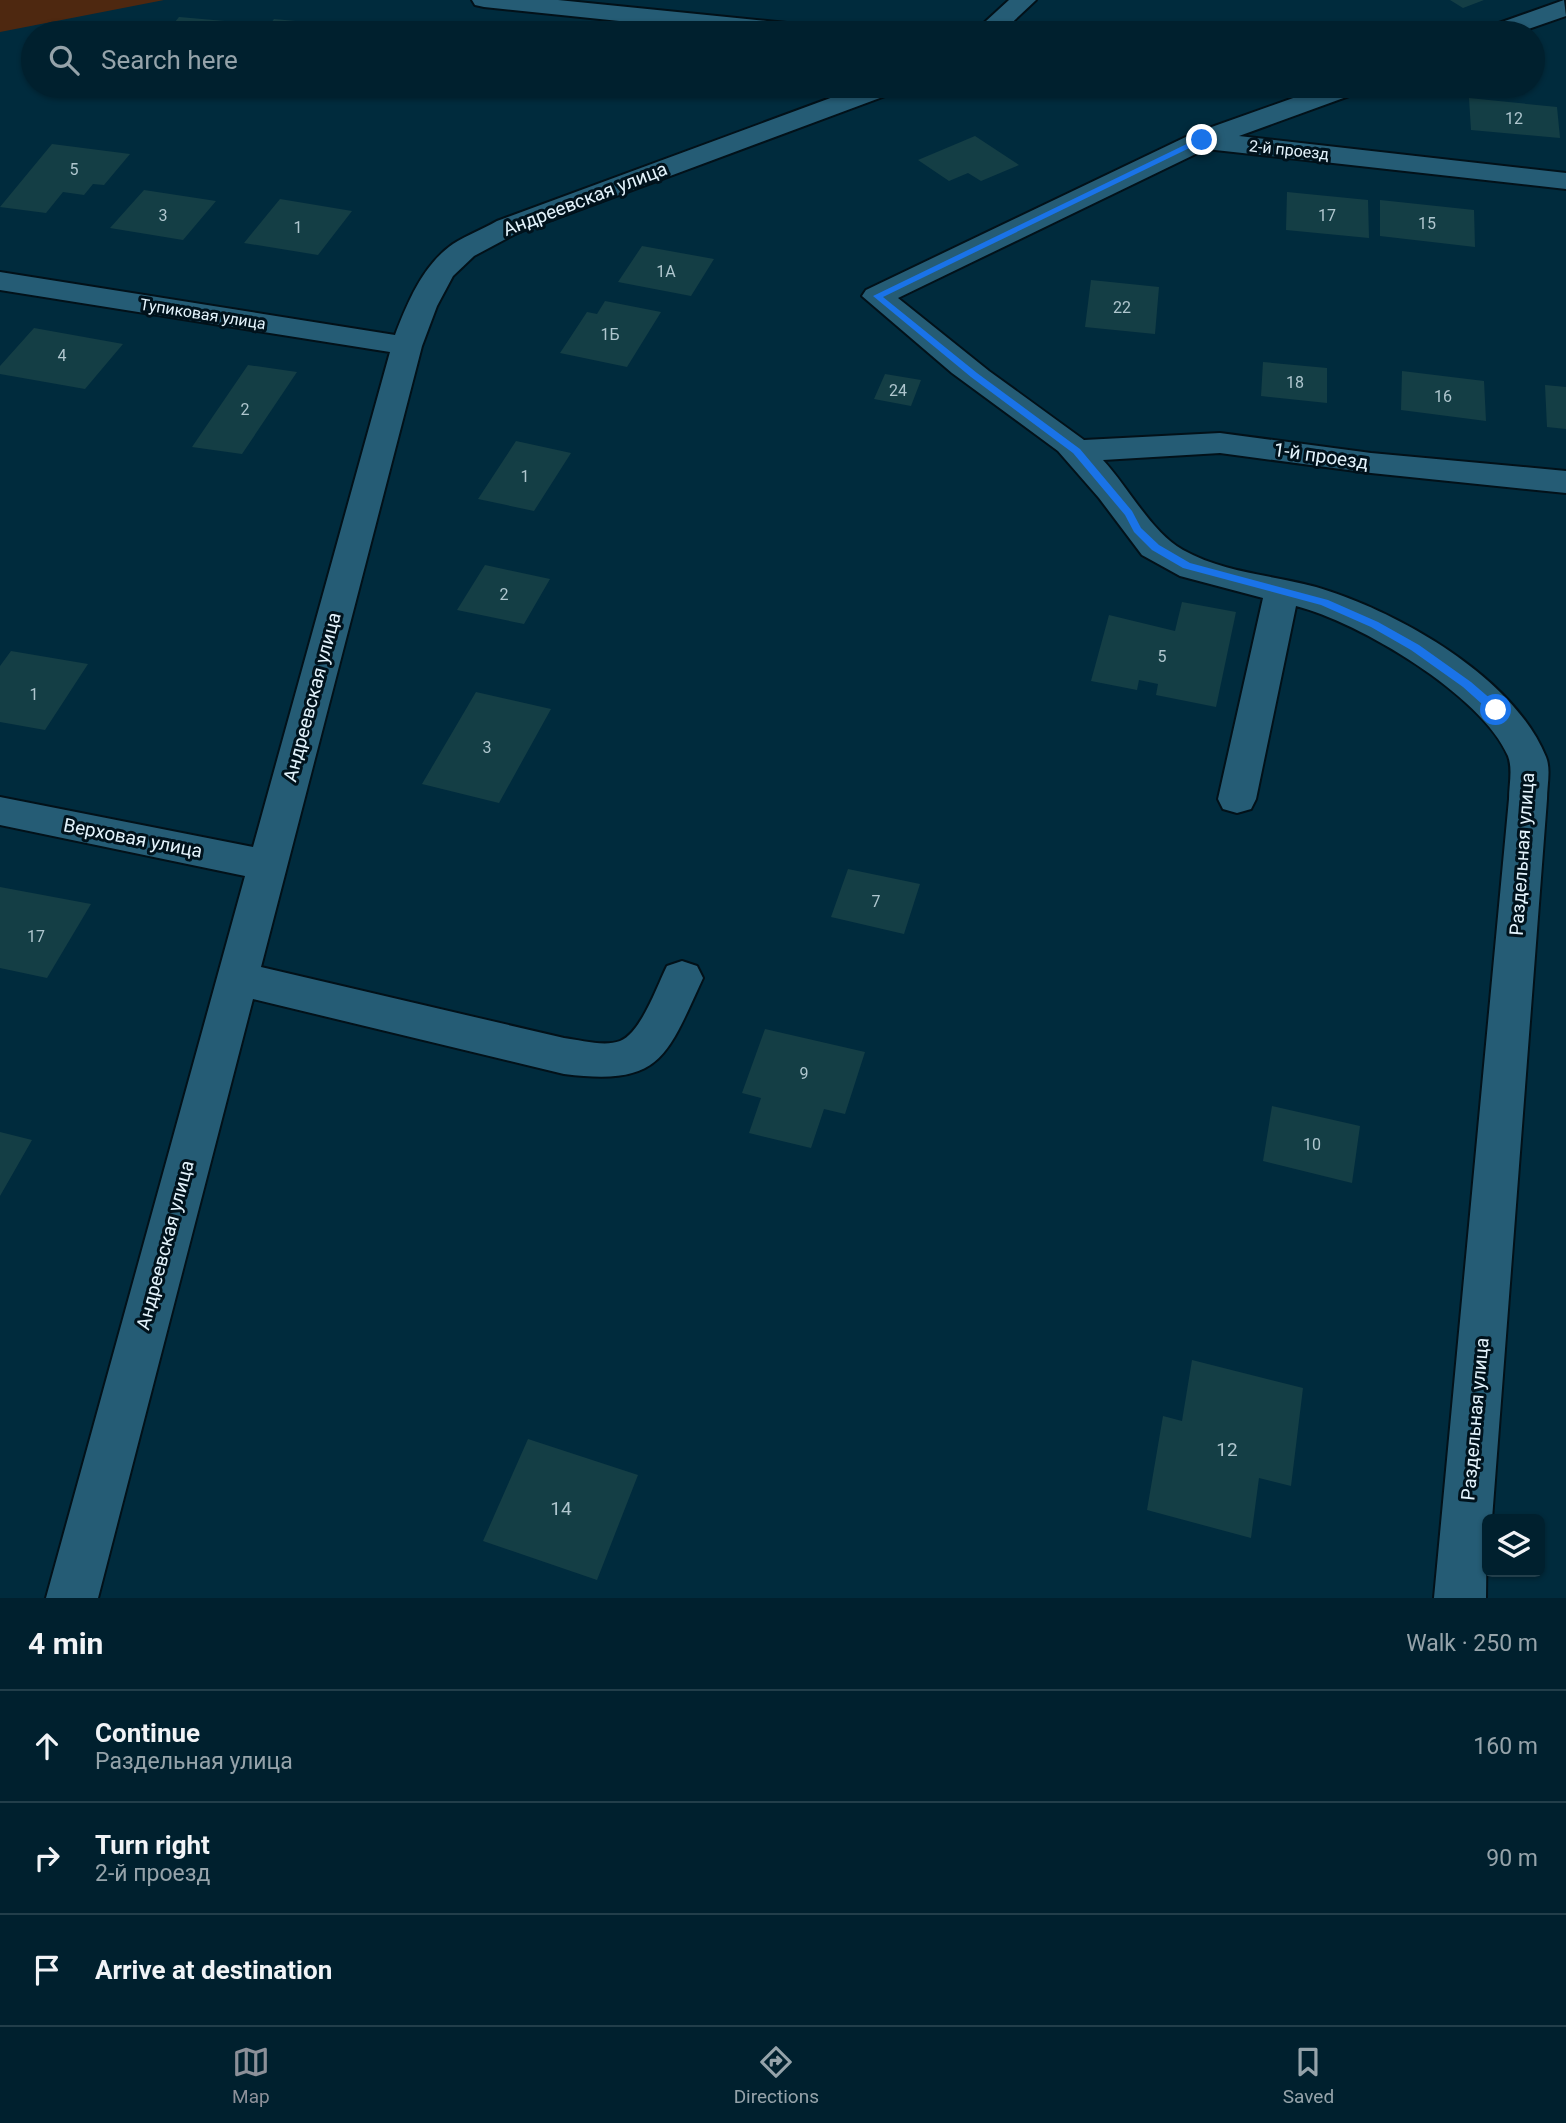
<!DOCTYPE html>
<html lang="en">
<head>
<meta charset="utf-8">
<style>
	:root { --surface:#00202e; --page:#0e2d3a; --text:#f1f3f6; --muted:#95a3aa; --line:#223e4a; --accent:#8c9099 }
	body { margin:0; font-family:Roboto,sans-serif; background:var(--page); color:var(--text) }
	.controls { position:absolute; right:21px; bottom:21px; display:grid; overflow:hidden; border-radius:10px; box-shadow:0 2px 5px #0004 }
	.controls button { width:63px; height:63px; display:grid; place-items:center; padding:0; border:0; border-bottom:2px solid var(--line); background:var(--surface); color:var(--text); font:35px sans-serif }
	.stop { position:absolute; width:21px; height:21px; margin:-16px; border:5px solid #1a73e8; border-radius:50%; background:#fff }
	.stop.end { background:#1a73e8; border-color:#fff; box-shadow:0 2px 7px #0008 }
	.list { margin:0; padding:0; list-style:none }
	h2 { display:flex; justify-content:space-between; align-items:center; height:91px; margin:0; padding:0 28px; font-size:30px }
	h2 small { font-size:23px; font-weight:400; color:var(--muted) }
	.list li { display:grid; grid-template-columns:46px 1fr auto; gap:21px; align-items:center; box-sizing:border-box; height:112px; padding:0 28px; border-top:2px solid var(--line) }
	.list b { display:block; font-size:26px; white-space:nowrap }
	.list p { margin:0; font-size:23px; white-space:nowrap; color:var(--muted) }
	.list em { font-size:23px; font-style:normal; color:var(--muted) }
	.icon { flex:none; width:38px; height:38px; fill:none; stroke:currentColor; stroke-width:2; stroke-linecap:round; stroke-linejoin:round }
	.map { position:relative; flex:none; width:1566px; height:1598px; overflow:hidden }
	.search { position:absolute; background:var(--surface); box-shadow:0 2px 5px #0004; left:21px; right:21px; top:21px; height:77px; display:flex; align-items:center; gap:18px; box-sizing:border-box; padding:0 24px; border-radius:38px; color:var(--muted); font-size:26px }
	.sheet { height:427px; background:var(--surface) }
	nav { display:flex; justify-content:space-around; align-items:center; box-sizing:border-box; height:98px; border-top:2px solid var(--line); background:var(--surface); font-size:19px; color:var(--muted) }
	nav a { display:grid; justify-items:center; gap:4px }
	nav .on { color:var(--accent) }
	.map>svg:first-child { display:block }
</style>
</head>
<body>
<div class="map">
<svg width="1566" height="1598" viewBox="0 0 1566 1598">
	<rect width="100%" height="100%" fill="#002b3d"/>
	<!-- green -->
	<path fill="#4e2810" d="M0,0H164L0,32Z"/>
	<!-- building -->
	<path fill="#143e45" d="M1450,0H1484L1463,8Z
		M179,17L225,21L216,33H166Z
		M274,19L340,25L334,33H263Z
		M1469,98L1557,107L1560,138L1471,130Z
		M975,136L1019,165L981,181L968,173L949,181L918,160Z
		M52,144L130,154L104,185L93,184L84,195L63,192L46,213L0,207Z
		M144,190L216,201L183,240L110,228Z
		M1287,192L1368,200L1369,238L1286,230Z
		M280,199L352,211L318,255L244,243Z
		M1380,200L1474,210L1475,247L1380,236Z
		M642,246L714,259L691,296L618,282Z
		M1091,280L1159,287L1155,334L1085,327Z
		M605,301L661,312L627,367L560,353L587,312L597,314Z
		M34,328L123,344L85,389L0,374V366Z
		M1263,362L1327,368V403L1261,396Z
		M248,365L297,372L242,454L192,447Z
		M1402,371L1484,381L1486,421L1401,410Z
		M885,374L921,380L911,406L874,399Z
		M1545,385L1566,387V429L1547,427Z
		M516,441L571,453L534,511L478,499Z
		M485,565L550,579L524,624L457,610Z
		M1182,602L1236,612L1216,707L1156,695L1158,684L1139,680L1137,690L1091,681L1109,615L1175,631Z
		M11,651L88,664L45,730L0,722V666Z
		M476,692L551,709L499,803L422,784Z
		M848,869L920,884L904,934L831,917Z
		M0,887L91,904L47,978L0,968Z
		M765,1029L865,1052L845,1114L824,1109L811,1148L749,1133L761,1098L742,1093Z
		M1272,1106L1360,1126L1352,1183L1263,1161Z
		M0,1132L32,1140L0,1196Z
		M1192,1360L1303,1388L1291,1486L1259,1478L1251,1538L1147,1510L1163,1416L1182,1421Z
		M528,1439L638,1475L597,1580L483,1541Z"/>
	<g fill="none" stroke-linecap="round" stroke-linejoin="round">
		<defs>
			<path id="minor" d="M472,0H558L807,25L816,28L820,33H735L484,7L475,5Z
				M1009,0H1036L1001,33H973Z
				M1564,0L1566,16L1517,33H1481L1485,28Z
				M863,86H900L896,92L517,233L474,256L453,276L437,306L422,346L261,967L564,1038C581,1040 604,1047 620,1041C641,1033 657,986 667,966L682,961L697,966L703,978C666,1058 661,1086 564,1074L253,999L98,1598H46L245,876L0,825V797L253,847L390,352L0,290V272L395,335C408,301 423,265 453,244C467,235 483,229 497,221Z
				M1327,86H1364L1360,92L1239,136L1566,173V189L1206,149L898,298L989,371L1084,440L1220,433L1371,453L1566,471V493L1371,473L1220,453L1103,460C1129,488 1151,532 1183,550C1224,573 1273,575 1316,587C1397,611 1513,676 1546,757C1551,769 1547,786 1547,799L1492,1519H1487L1486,1598H1434L1509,799C1509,785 1513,769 1508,756C1482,695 1359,622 1296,606L1256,799L1251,809L1237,813L1223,809L1218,799L1263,598L1180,576L1142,555L1099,498L1058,451L952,373L862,296L866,290L1192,134Z"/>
		</defs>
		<!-- minor casing -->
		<use href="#minor" stroke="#021119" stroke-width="4"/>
		<!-- minor -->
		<use href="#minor" fill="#255c75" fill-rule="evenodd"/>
	</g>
	<!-- route -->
	<path fill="#1a73e8" d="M1199,138L1206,140L883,297L977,373L1080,449L1132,511L1141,528L1159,545L1190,563L1328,600L1378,622L1419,645L1471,682L1500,707V713H1492L1463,687L1411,650L1371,627L1321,605L1183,568L1152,550L1134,532L1125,515L1073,453L971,377L873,296Z"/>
	<g text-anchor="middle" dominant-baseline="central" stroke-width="6" stroke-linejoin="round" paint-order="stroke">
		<!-- number labels -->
		<g font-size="16" fill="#afc6ce">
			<text x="1514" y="118">12</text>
			<text x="74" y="169">5</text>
			<text x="163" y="215">3</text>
			<text x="1327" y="215">17</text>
			<text x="1427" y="223">15</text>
			<text x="298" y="227">1</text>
			<text x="666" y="271">1А</text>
			<text x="1122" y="307">22</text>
			<text x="610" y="334">1Б</text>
			<text x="62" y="355">4</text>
			<text x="1295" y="382">18</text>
			<text x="898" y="390">24</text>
			<text x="1443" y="396">16</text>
			<text x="245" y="409">2</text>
			<text x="525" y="476">1</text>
			<text x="504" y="594">2</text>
			<text x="1162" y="656">5</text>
			<text x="34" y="694">1</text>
			<text x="487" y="747">3</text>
			<text x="876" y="901">7</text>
			<text x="36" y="936">17</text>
			<text x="804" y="1073">9</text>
			<text x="1312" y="1144">10</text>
		</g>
		<!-- far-street labels -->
		<g font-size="16" fill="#e3f3fc" stroke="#00121c">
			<text transform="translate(1289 150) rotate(6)">2-й проезд</text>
			<text transform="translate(203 314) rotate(9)">Тупиковая улица</text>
		</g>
		<!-- street labels -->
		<g font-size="19" fill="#e3f3fc" stroke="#00121c">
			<text transform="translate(585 199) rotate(-21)">Андреевская улица</text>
			<text transform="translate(1321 456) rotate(8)">1-й проезд</text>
			<text transform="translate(312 697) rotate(-75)">Андреевская улица</text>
			<text transform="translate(133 838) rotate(11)">Верховая улица</text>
			<text transform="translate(1522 854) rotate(-86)">Раздельная улица</text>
			<text transform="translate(165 1245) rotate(-75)">Андреевская улица</text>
			<text transform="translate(1475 1419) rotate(-85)">Раздельная улица</text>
		</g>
		<!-- near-number labels -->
		<g font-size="19" fill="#afc6ce">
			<text x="1227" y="1449">12</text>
			<text x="561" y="1508">14</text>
		</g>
	</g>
</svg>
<div class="controls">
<button><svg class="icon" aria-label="layers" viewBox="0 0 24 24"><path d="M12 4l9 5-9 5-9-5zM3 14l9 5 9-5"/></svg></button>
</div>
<div class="stop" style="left:1496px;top:710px"></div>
<div class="stop end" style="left:1202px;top:140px"></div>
<div class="search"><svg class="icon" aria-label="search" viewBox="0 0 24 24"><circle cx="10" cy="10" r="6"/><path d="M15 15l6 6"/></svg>Search here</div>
</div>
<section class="sheet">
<h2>4 min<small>Walk · 250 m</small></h2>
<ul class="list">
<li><svg class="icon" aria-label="ahead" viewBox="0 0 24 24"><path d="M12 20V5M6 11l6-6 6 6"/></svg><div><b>Continue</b><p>Раздельная улица</p></div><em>160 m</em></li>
<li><svg class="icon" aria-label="right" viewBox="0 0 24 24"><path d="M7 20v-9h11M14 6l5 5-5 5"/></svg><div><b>Turn right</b><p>2-й проезд</p></div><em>90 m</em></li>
<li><svg class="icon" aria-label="arrive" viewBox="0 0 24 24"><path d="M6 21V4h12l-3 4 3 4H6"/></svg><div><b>Arrive at destination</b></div></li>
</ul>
</section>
<nav>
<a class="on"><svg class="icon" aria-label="map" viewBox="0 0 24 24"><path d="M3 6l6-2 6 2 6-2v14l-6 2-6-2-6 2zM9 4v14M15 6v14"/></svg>Map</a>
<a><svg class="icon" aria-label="directions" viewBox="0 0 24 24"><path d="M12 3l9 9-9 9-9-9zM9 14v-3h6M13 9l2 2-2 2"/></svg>Directions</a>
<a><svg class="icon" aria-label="saved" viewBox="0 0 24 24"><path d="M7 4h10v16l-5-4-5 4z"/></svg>Saved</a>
</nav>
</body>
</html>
